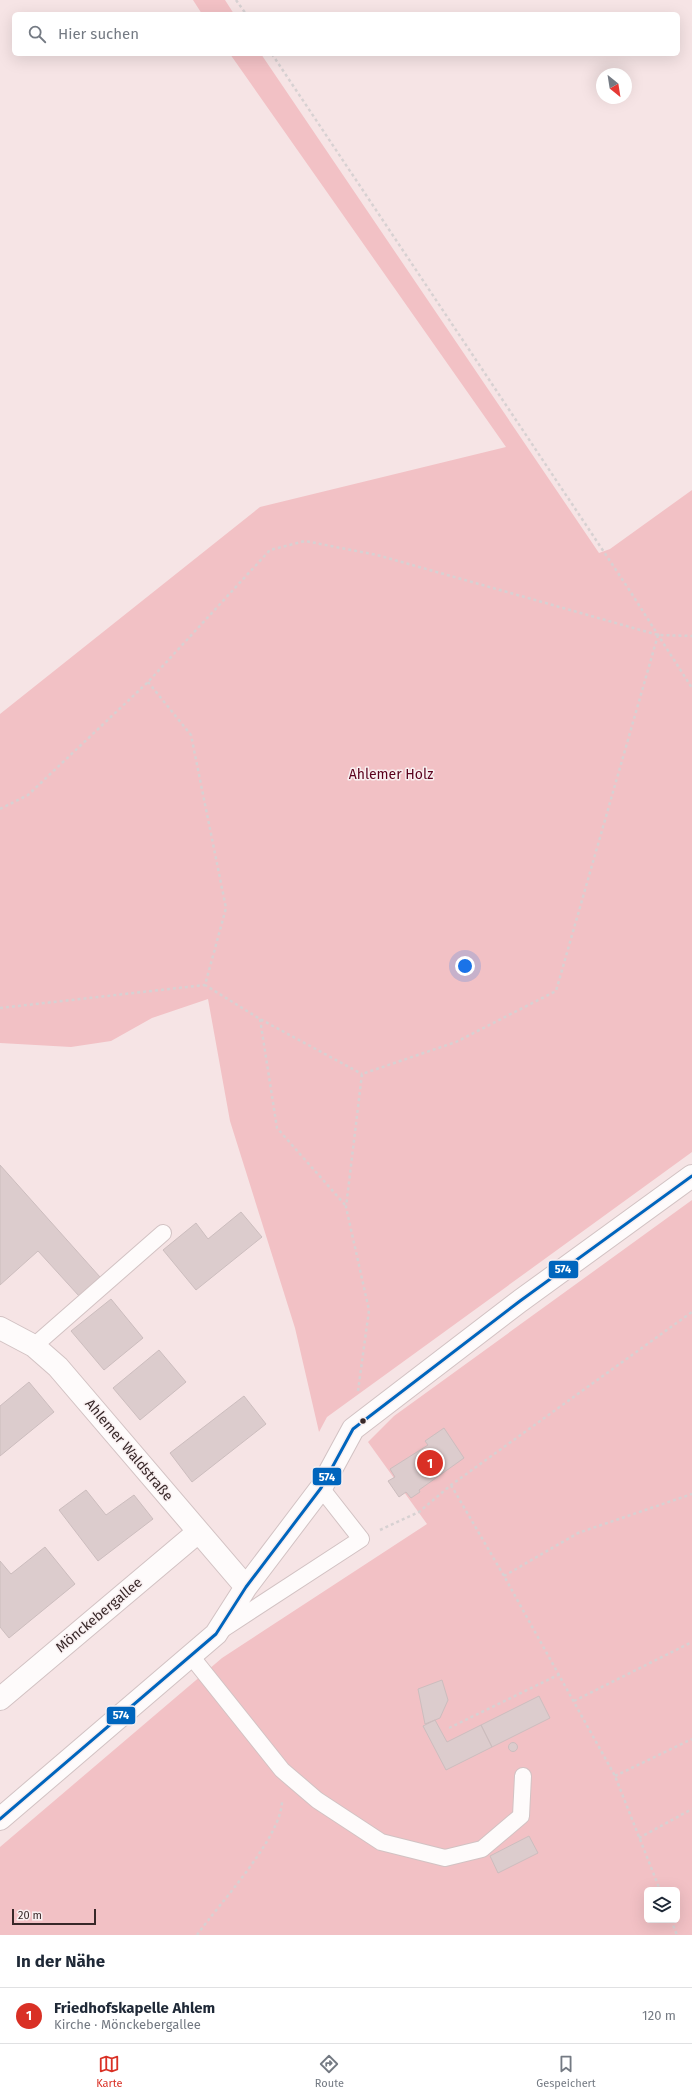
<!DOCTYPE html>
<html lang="de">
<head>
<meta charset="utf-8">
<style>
	:root { --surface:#fff; --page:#f2f2f3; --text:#1f2937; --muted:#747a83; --line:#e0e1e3; --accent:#d93025 }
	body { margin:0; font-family:"Fira Sans",sans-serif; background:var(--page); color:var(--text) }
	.controls { position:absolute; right:12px; bottom:12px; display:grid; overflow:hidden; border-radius:6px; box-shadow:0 4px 16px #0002 }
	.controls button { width:36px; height:36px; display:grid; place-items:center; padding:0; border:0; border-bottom:1px solid var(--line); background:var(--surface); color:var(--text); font:20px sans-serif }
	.compass { position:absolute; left:596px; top:68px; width:36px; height:36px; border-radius:50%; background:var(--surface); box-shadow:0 4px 16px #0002; rotate:150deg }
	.scale { position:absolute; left:12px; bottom:10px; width:84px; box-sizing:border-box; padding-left:4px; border:2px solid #382829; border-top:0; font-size:11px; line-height:14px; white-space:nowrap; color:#382829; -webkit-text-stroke:3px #f9f0f1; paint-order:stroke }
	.you { position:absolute; left:465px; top:966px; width:14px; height:14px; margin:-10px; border:3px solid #fff; border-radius:50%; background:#1a73e8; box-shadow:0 0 0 6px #1a73e833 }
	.badge { display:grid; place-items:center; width:26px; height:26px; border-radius:50%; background:var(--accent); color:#fff; font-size:13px; font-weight:700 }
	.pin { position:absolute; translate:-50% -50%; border:2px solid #fff; box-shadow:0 1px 4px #0006 }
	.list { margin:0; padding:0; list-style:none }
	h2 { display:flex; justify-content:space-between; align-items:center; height:52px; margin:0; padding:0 16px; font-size:17px }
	h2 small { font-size:13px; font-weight:400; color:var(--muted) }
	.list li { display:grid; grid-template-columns:26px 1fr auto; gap:12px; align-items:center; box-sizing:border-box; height:56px; padding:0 16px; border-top:1px solid var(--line) }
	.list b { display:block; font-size:15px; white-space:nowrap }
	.list p { margin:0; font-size:13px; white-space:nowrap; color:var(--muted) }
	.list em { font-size:13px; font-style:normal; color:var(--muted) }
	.icon { flex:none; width:22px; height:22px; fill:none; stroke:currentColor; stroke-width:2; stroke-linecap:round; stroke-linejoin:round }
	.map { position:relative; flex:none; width:692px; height:1935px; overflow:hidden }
	.search { position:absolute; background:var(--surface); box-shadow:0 4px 16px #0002; left:12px; right:12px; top:12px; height:44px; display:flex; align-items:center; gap:10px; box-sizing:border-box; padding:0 14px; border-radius:6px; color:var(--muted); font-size:15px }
	.sheet { height:108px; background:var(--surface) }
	nav { display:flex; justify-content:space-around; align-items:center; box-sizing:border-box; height:56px; border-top:1px solid var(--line); background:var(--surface); font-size:11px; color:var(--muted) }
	nav a { display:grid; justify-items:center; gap:2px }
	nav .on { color:var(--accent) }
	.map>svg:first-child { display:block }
</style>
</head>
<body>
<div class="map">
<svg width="692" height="1935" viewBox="0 0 692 1935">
	<rect width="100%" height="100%" fill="#f6e4e5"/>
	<!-- green -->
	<path fill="#f2c1c5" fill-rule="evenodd" d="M193,0H225L234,14H202Z
		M230,54H261L599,553L610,549L692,490V1152L327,1417L319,1432L295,1328L230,1121L208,999L152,1018L111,1041L71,1047L0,1043V714L260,507L506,447Z
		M692,1200V1935H0V1847L222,1658L427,1524L368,1442L394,1416ZM647,1890H677V1920H647Z"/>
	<!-- building -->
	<path fill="#dccccd" stroke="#ccbdbe" d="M0,1165L100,1277L79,1296L38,1251L0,1285Z
		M241,1212L262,1237L196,1290L163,1250L196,1223L208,1239Z
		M111,1299L143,1338L104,1370L71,1331Z
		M159,1350L186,1382L140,1420L113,1388Z
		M29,1382L54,1412L0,1456V1406Z
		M244,1396L266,1424L192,1482L170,1453Z
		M444,1428L464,1458L419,1490L420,1492L411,1498L406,1492L399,1497L388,1481L395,1477L390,1469L428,1445L425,1441Z
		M86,1490L106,1515L134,1495L153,1519L98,1561L59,1510Z
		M45,1547L75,1584L9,1638L0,1627V1561L11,1574Z
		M442,1680L448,1700L440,1718L425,1724L418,1689Z
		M539,1696L550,1718L492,1747L481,1725Z
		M435,1720L447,1742L481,1725L492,1747L446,1770L423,1726Z
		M508.5 1747a4.5 4.5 0 1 1 9 0a4.5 4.5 0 1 1-9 0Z
		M529,1836L538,1853L498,1873L490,1856Z"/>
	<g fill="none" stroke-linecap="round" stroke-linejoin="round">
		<defs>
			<path id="service" d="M34,1346L163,1233
				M220,1631L361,1539L321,1488
				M191,1656L282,1770L317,1800L381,1842L445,1858L482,1849L521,1816L523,1776"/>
			<path id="minor" d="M0,1328L34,1346L58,1367L246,1587
				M0,1699L198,1532
				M0,1819L216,1634L246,1587L321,1488L353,1429L520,1301L692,1176"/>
		</defs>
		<!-- service casing -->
		<use href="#service" stroke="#d2c2c3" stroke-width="18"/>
		<!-- minor casing -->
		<use href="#minor" stroke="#d2c2c3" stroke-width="24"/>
		<!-- path -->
		<path stroke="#d7d1d2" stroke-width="2.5" stroke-dasharray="3 3" stroke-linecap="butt" d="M236,0L246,14
			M272,54L628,588L692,688
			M148,682L191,735L226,908L205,985L260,1019L362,1074
			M0,809L28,795L148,682L270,550L305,541L377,555L658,635L692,636
			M0,1008L205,985
			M260,1019L277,1128L346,1206
			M358,1391L369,1310L346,1207L362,1074L456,1042L556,991L658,635
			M451,1485L504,1576L615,1776L660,1890
			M380,1530L419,1512L451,1485L692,1312
			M504,1576L578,1533L692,1494
			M574,1701L692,1642
			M449,1728L560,1674
			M615,1776L692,1739
			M639,1838L692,1809
			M671,1920L677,1935
			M197,1935C219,1904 283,1836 282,1800"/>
		<!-- service -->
		<use href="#service" stroke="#fefbfb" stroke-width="16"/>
		<!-- minor -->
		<use href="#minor" stroke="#fefbfb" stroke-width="22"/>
		<defs>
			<path id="bus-1" d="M0,1819L216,1634L246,1587L321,1488L353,1429L520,1301L692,1176"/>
		</defs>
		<!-- bus-1 casing -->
		<use href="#bus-1" stroke="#f9f0f1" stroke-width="6"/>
		<!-- bus-1 -->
		<use href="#bus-1" stroke="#0065bd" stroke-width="3"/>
	</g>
	<!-- markers -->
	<circle fill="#382829" stroke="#f9f0f1" stroke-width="1.5" cx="363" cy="1421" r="3.5"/>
	<g text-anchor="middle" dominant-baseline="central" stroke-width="3" stroke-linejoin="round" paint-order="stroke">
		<!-- park labels -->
		<g font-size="14" fill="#5a001c" stroke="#f9f0f1">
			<text x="391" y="774">Ahlemer Holz</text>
		</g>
		<!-- street labels -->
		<g font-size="14" fill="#382829" stroke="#f9f0f1">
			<text transform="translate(129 1450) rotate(50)">Ahlemer Waldstraße</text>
			<text transform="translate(99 1615) rotate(-40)">Mönckebergallee</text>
		</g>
	</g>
	<g stroke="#f9f0f1" stroke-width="1.5">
		<rect x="548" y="1260" width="31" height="19" rx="4" fill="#0065bd"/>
		<rect x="312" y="1467" width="30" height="19" rx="4" fill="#0065bd"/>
		<rect x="106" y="1706" width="30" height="19" rx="4" fill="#0065bd"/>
	</g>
	<g font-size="11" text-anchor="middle" font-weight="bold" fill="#fff">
		<text x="563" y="1273">574</text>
		<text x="327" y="1481">574</text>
		<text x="121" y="1719">574</text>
	</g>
</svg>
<div class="controls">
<button><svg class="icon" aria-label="layers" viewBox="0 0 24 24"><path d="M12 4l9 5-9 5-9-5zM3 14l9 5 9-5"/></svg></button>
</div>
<svg class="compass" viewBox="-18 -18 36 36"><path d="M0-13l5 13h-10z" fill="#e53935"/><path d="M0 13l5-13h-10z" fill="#747a83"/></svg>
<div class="scale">20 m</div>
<div class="you"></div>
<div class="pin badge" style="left:430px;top:1463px">1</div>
<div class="search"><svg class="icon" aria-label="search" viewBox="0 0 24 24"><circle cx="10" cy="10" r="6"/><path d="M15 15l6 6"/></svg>Hier suchen</div>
</div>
<section class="sheet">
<h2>In der Nähe<small></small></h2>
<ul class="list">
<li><span class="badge">1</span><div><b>Friedhofskapelle Ahlem</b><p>Kirche · Mönckebergallee</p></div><em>120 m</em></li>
</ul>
</section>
<nav>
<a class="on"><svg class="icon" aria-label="map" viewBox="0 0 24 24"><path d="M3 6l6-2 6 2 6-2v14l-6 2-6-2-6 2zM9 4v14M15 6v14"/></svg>Karte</a>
<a><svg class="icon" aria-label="directions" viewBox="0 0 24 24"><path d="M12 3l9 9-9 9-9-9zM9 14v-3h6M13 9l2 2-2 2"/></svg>Route</a>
<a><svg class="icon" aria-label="saved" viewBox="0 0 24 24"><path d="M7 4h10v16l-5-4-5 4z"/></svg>Gespeichert</a>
</nav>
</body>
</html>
